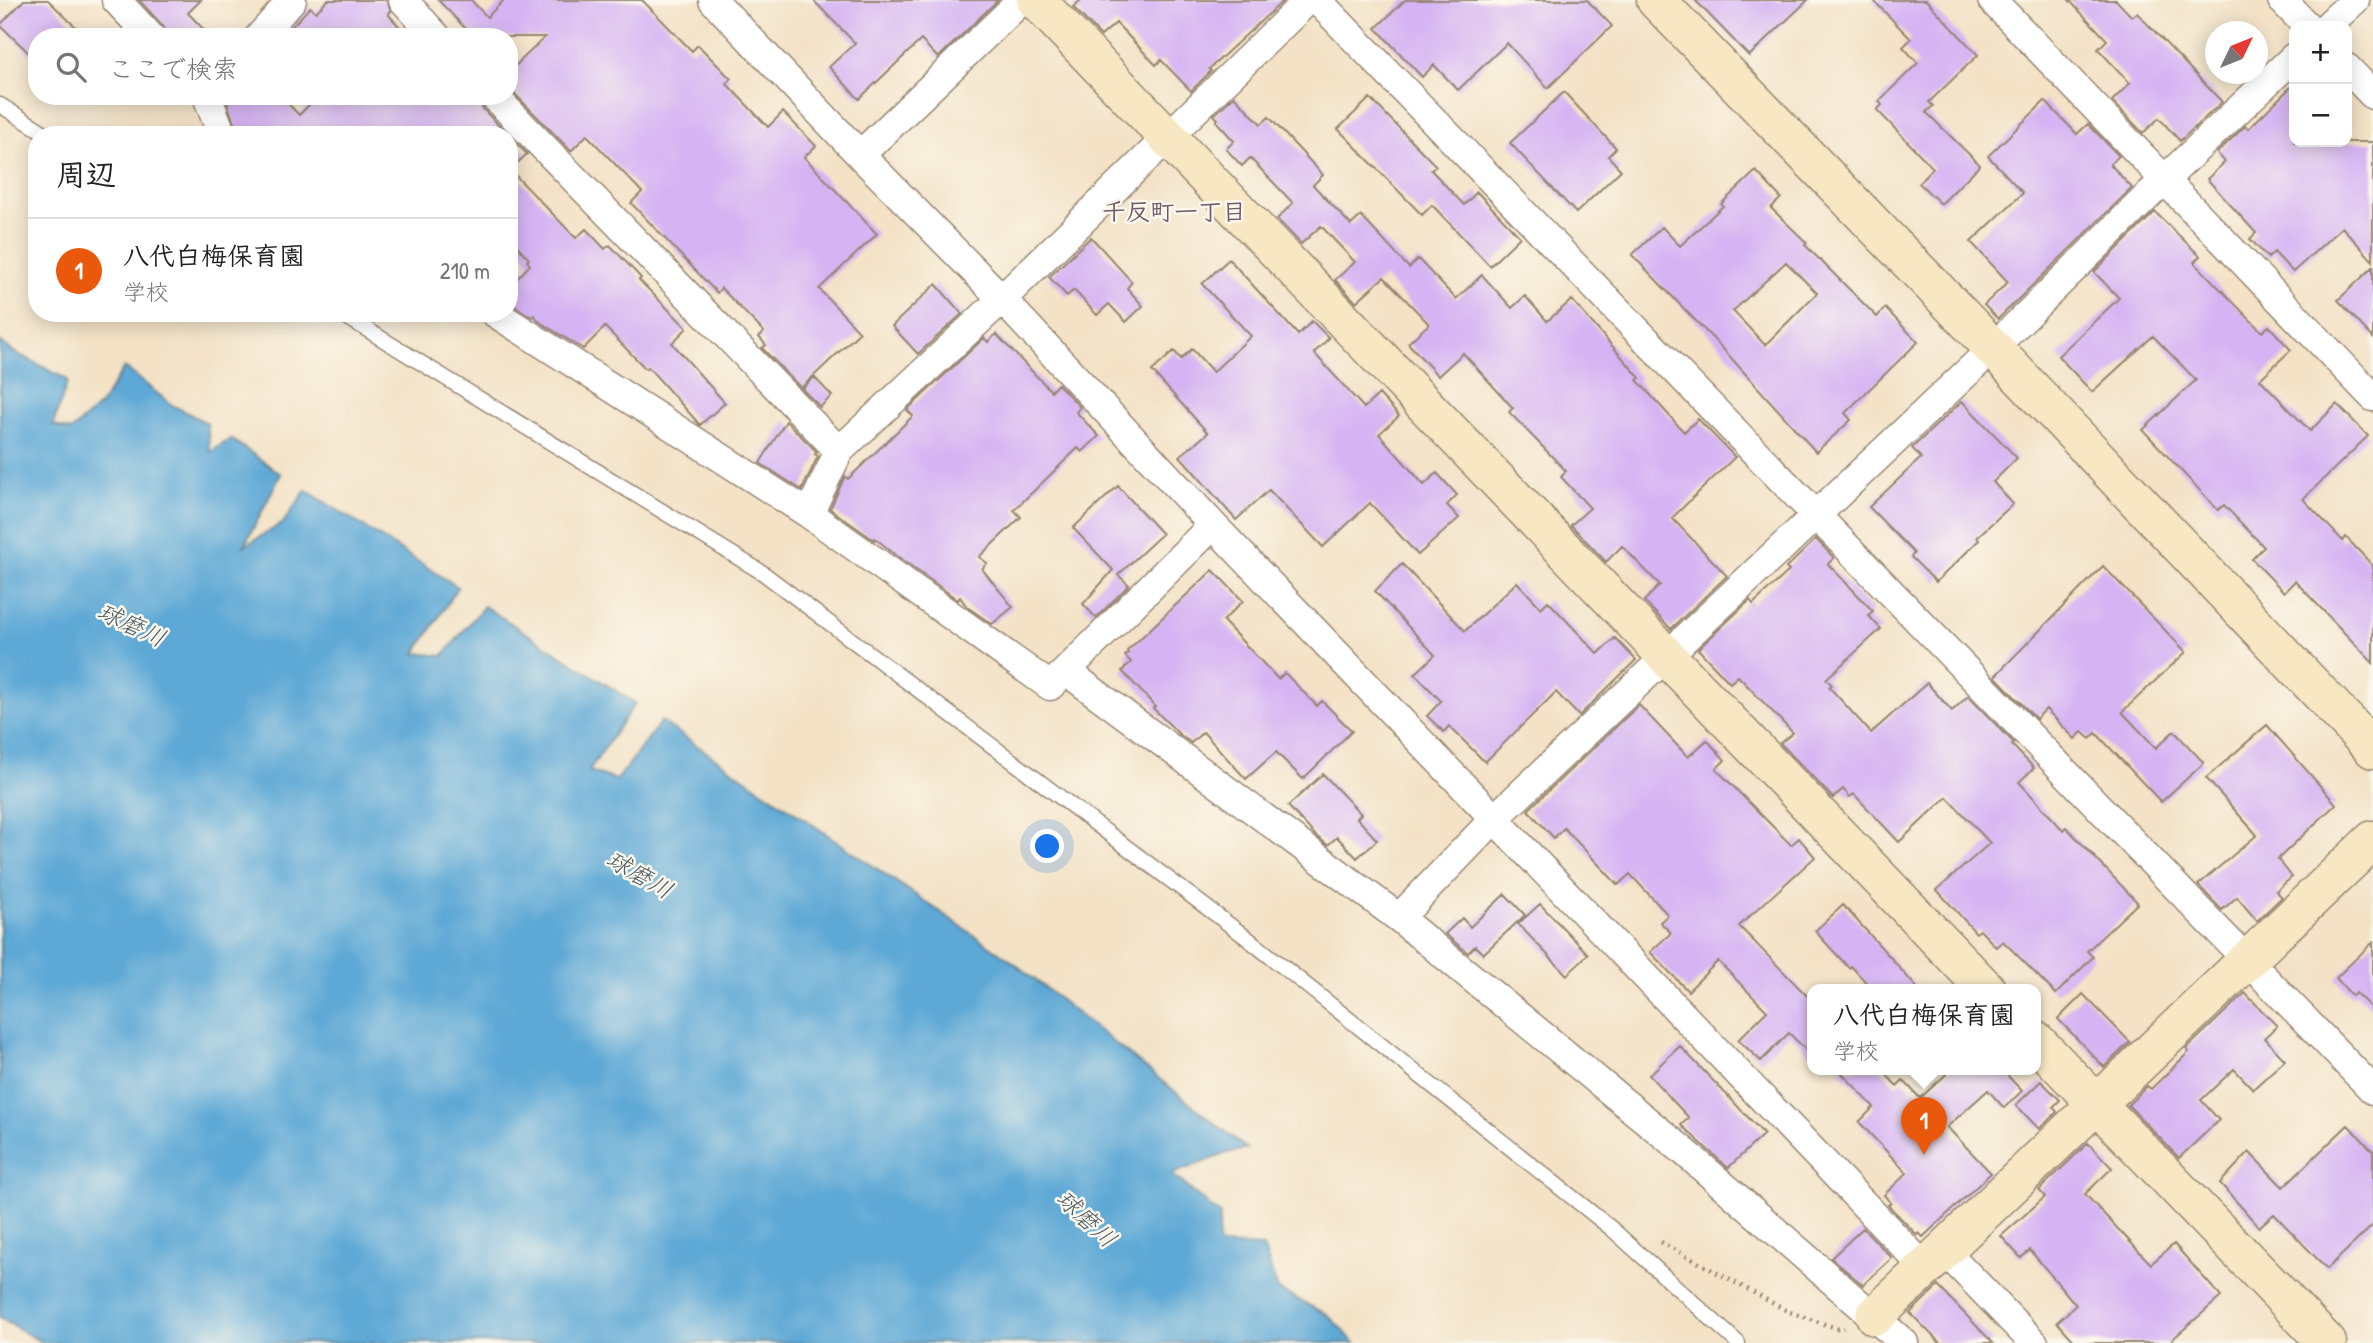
<!DOCTYPE html>
<html lang="ja">
<head>
<meta charset="utf-8">
<style>
	:root { --surface:#fff; --page:#f2f2f2; --text:#222; --muted:#767676; --line:#e0e0e0; --accent:#ea580c }
	body { margin:0; font-family:"Patrick Hand","Klee One",sans-serif; background:var(--page); color:var(--text) }
	.controls { position:absolute; right:21px; top:21px; display:grid; overflow:hidden; border-radius:14px; box-shadow:0 4px 18px #0003 }
	.controls button { width:63px; height:63px; display:grid; place-items:center; padding:0; border:0; border-bottom:2px solid var(--line); background:var(--surface); color:var(--text); font:35px sans-serif }
	.compass { position:absolute; left:2205px; top:21px; width:63px; height:63px; border-radius:50%; background:var(--surface); box-shadow:0 4px 18px #0003; rotate:47deg }
	.you { position:absolute; left:1048px; top:847px; width:24px; height:24px; margin:-18px; border:5px solid #fff; border-radius:50%; background:#1a73e8; box-shadow:0 0 0 10px #1a73e833 }
	.badge { display:grid; place-items:center; width:46px; height:46px; border-radius:50%; background:var(--accent); color:#fff; font-size:23px; font-weight:700 }
	.pin { position:absolute; translate:-50% -58px; filter:drop-shadow(0 2px 4px #0008) }
	.pin::after { content:''; position:absolute; top:37px; width:24px; height:21px; background:inherit; clip-path:polygon(0 0,100% 0,50% 100%) }
	.popup { position:absolute; left:1807px; top:984px; width:234px; height:91px; box-sizing:border-box; display:grid; place-content:center; border-radius:14px; background:var(--surface); filter:drop-shadow(0 2px 5px #0005); font-size:23px; white-space:nowrap; color:var(--muted) }
	.popup b { font-size:26px; color:var(--text) }
	.popup::after { content:''; position:absolute; left:50%; top:100%; margin-left:-14px; border:14px solid transparent; border-top-color:var(--surface) }
	.list { margin:0; padding:0; list-style:none }
	h2 { display:flex; justify-content:space-between; align-items:center; height:91px; margin:0; padding:0 28px; font-size:30px }
	h2 small { font-size:23px; font-weight:400; color:var(--muted) }
	.list li { display:grid; grid-template-columns:46px 1fr auto; gap:21px; align-items:center; box-sizing:border-box; height:105px; padding:0 28px; border-top:2px solid var(--line) }
	.list b { display:block; font-size:26px; white-space:nowrap }
	.list p { margin:0; font-size:23px; white-space:nowrap; color:var(--muted) }
	.list em { font-size:23px; font-style:normal; color:var(--muted) }
	.icon { flex:none; width:38px; height:38px; fill:none; stroke:currentColor; stroke-width:2; stroke-linecap:round; stroke-linejoin:round }
	.map { position:relative; flex:none; width:2373px; height:1343px; overflow:hidden }
	.search { position:absolute; background:var(--surface); box-shadow:0 4px 18px #0003; left:28px; top:28px; width:490px; height:77px; display:flex; align-items:center; gap:18px; box-sizing:border-box; padding:0 24px; border-radius:28px; color:var(--muted); font-size:26px }
	.panel { position:absolute; background:var(--surface); box-shadow:0 4px 18px #0003; left:28px; top:126px; width:490px; height:196px; border-radius:28px }
	.map>svg:first-child { display:block }
</style>
</head>
<body>
<div class="map">
<svg width="2373" height="1343" viewBox="0 0 2373 1343">
	<rect width="100%" height="100%" fill="#fbf7ec"/>
	<filter id="ink" filterUnits="userSpaceOnUse"><feTurbulence type="fractalNoise" baseFrequency=".0143" numOctaves="2"/><feDisplacementMap in="SourceGraphic" scale="14" xChannelSelector="R" yChannelSelector="G"/><feConvolveMatrix kernelMatrix="1 2 1 2 8 2 1 2 1" color-interpolation-filters="sRGB"/></filter>
	<filter id="wash" filterUnits="userSpaceOnUse"><feTurbulence type="fractalNoise" baseFrequency=".00686" numOctaves="4" result="noise"/><feDisplacementMap in="SourceGraphic" scale="28" xChannelSelector="R" yChannelSelector="G"/><feGaussianBlur stdDeviation="1.57" result="paint"/><feColorMatrix in="noise" values="0 0 0 0 0 0 0 0 0 0 0 0 0 0 0 0 0 1.4 0 .05"/><feComposite in="paint" operator="in"/></filter>
	<g filter="url(#wash)">
		<rect width="100%" height="100%" fill="#f3e2c6"/>
		<!-- water -->
		<path fill="#5da8d5" stroke="#4c697a" stroke-width="2" d="M0,341L12,351L68,380L53,425L71,431L101,404L124,367L172,405L207,423L210,452L231,439L281,474L244,546L283,523L306,490L458,587L416,653L443,656L484,606L635,703L589,771L617,780L661,721L1009,959L1247,1149L1227,1153L1172,1174L1220,1215L1218,1245L1263,1247L1278,1290L1327,1314L1355,1343H43L0,1318Z"/>
		<g id="blocks">
			<!-- building -->
			<path fill="#d5b4f3" fill-rule="evenodd" d="M24,0H48L86,37H37V61L0,25Z
				M139,0H201L188,13L211,37H168L163,26Z
				M328,0H387L391,11L388,14L409,37H282L310,7L316,12Z
				M438,0H471L487,17L504,0H642L692,51L698,45L731,79L726,83L768,127L783,112L816,146L804,157L877,234L819,289L860,332L801,388L762,348L766,345L759,337L764,332L721,288L717,293L631,203L642,192L587,135L571,151L509,88V72L545,37H466L470,33Z
				M813,0H998L938,58L921,40L859,99L829,67L855,43Z
				M1081,0H1284L1209,69L1211,71L1191,91L1161,60L1156,65L1116,23L1101,36L1073,7Z
				M1405,0H1587L1612,26L1548,88L1507,43L1458,90L1434,65L1422,77L1376,28Z
				M1695,0H1808L1749,56Z
				M1873,0H1926L1978,55L1929,102L1933,106L1926,112L1980,165L1941,204L1919,183L1933,168L1877,110L1882,105L1879,101L1918,63L1903,47L1911,39Z
				M2069,0H2116L2132,17L2137,13L2222,102L2180,141L2159,118L2143,133L2112,101L2130,83L2098,49L2107,40Z
				M2294,84V142H2373V261L2342,227L2293,272L2274,252L2268,258L2250,239L2256,233L2207,179L2225,162L2217,153L2245,126L2248,129Z
				M1564,92L1616,148L1608,156L1621,170L1576,213L1510,143Z
				M225,96H281L299,115L318,96H478L482,108L508,135H238Z
				M1234,96L1261,124L1269,117L1323,175L1313,185L1351,225L1361,216L1409,268L1418,259L1456,299L1482,275L1512,308L1525,296L1547,321L1572,300L1640,378L1637,380L1684,432L1698,419L1735,457L1672,518L1727,576L1671,629L1644,601L1660,585L1622,546L1606,562L1571,525L1590,508L1561,477L1566,471L1509,412L1513,408L1463,353L1438,376L1408,343L1429,324L1384,277L1356,302L1335,280L1355,262L1321,226L1301,244L1277,219L1293,203L1250,158L1242,166L1226,149L1234,141L1216,121L1218,119L1214,115Z
				M1370,98L1436,166L1431,170L1464,205L1477,192L1520,237L1490,266L1432,205L1422,215L1338,129Z
				M2045,101L2077,134L2088,124L2119,156L2110,164L2132,188L1998,319L1984,305L2008,282L1971,242L2023,193L1988,156Z
				M509,136L527,154L510,170L576,238L586,229L605,249L610,245L641,278L639,280L687,328L672,343L725,403L700,425L648,367L646,369L605,327L583,349L540,322L534,315L532,317L509,302V287L530,265L527,261L529,259L509,237Z
				M1756,171L1781,198L1771,208L1807,243L1805,245L1877,317L1885,308L1918,342L1845,413L1851,420L1816,452L1723,349L1632,255L1662,227L1680,246L1723,206L1721,204ZM1786,262L1817,293L1765,345L1733,311Z
				M2155,212L2200,256L2194,262L2262,332L2269,326L2291,350L2260,379L2310,431L2337,404L2368,436L2303,499L2343,541L2346,537L2373,566V663L2295,581L2284,592L2252,559L2264,547L2224,505L2218,510L2143,430L2196,380L2153,336L2092,392L2058,356L2119,298L2094,272Z
				M1091,237L1132,282L1127,288L1143,306L1126,322L1109,304L1097,315L1074,290L1067,296L1049,277Z
				M1229,259L1298,335L1312,321L1329,338L1314,353L1364,408L1379,394L1399,416L1379,434L1424,485L1437,473L1457,495L1447,505L1459,518L1418,555L1370,503L1323,547L1269,490L1236,520L1180,456L1208,433L1152,371L1174,351L1181,359L1192,349L1213,372L1251,336L1202,284Z
				M2373,267V338L2338,300Z
				M936,284L962,314L918,354L892,326Z
				M996,334L1051,391L1058,384L1080,407L1076,412L1099,436L1082,452L1078,448L1014,510L1021,517L979,557L987,563L982,569L1013,607L992,624L967,607L960,597L958,600L893,553L875,538L874,540L830,509L845,476L848,479L913,416L907,410L984,338L988,342Z
				M814,377L832,396L820,407L802,389Z
				M1962,401L2017,458L1993,482L2013,504L1977,537L1979,540L1936,582L1911,557L1914,553L1869,507L1921,458L1912,448Z
				M786,421L817,452L815,454L818,456L802,490L760,463Z
				M1118,486L1162,534L1118,575L1129,585L1096,618L1083,604L1113,570L1073,528Z
				M1816,539L1834,558L1828,564L1873,611L1868,615L1881,629L1826,679L1832,685L1829,687L1871,733L1927,683L1952,711L1968,696L2014,743L2012,745L2034,768L2019,782L2063,830L2066,827L2138,903L2087,951L2093,957L2056,994L2003,941L1996,947L1980,930L1976,933L1937,890L1990,843L1947,797L1899,842L1854,794L1850,797L1843,789L1833,798L1780,743L1793,733L1738,676L1730,683L1698,649L1750,600L1753,604L1789,571L1786,568Z
				M1402,564L1465,631L1517,582L1541,608L1548,601L1598,654L1615,638L1636,660L1579,716L1556,692L1485,762L1449,726L1444,732L1427,716L1441,701L1415,674L1435,655L1375,591Z
				M2103,566L2186,652L2122,712L2156,748L2174,731L2204,763L2161,802L2096,733L2090,739L2082,732L2075,739L2046,709L2036,719L1995,676Z
				M1213,570L1243,601L1223,621L1278,679L1285,673L1317,706L1322,701L1352,731L1303,779L1276,752L1246,779L1203,732L1191,743L1179,734L1153,708L1155,706L1122,671L1131,662L1125,656L1128,653L1127,651Z
				M1639,705L1688,757L1707,740L1725,760L1716,769L1791,845L1799,838L1815,857L1739,926L1812,1001V1056L1789,1033L1761,1061L1738,1040L1767,1011L1718,961L1688,991L1650,952L1671,933L1660,922L1668,915L1630,874L1618,885L1564,828L1554,838L1528,810Z
				M2267,725L2336,804L2278,859L2292,877L2276,891L2282,897L2257,921L2237,897L2222,910L2198,885L2257,835L2206,778Z
				M1323,774L1361,814L1357,818L1377,840L1357,858L1337,837L1328,845L1316,836L1288,806Z
				M1505,894L1525,915L1483,954L1475,946L1468,953L1445,934L1462,918L1470,927Z
				M1540,904L1588,954L1567,975L1518,924Z
				M1843,905L1890,957L1918,989H1872L1851,966L1849,968L1815,931Z
				M2373,942V1010L2356,993L2352,996L2336,978Z
				M2245,993L2277,1026L2264,1038L2285,1060L2253,1089L2234,1069L2201,1100L2219,1120L2179,1158L2128,1105L2147,1086L2151,1089L2189,1052L2186,1049Z
				M2083,994L2130,1042L2104,1067L2058,1019Z
				M1680,1046L1764,1134L1728,1168L1681,1125L1689,1118L1649,1075Z
				M1838,1069H1881L1897,1086L1903,1080L1920,1098L1952,1069H2011L2006,1074L2022,1091L2004,1108L1988,1090L1947,1127L1991,1173L1923,1237L1919,1233L1917,1235L1888,1205L1891,1203L1884,1195L1907,1173L1859,1122L1874,1107Z
				M2041,1081L2060,1100L2053,1107L2057,1112L2039,1129L2016,1105Z
				M2348,1125L2373,1151V1225L2327,1269L2274,1214L2259,1227L2220,1183L2249,1152L2283,1187Z
				M2088,1143L2112,1168L2085,1194L2151,1264L2174,1244L2221,1297L2168,1343H2076L2057,1322L2076,1305L2030,1250L2021,1258L2001,1236L2045,1197L2039,1190Z
				M1863,1228L1892,1258L1863,1285L1831,1258Z
				M1938,1286L1993,1343H1940L1910,1313Z"/>
		</g>
	</g>
	<g filter="url(#ink)">
		<use href="#blocks" fill-opacity="0" stroke="#978672" stroke-width="2"/>
		<g fill="none" stroke-linecap="round" stroke-linejoin="round">
			<defs>
				<path id="lane" d="M0,105L48,135
					M340,313L763,573L1247,938L1612,1229L1738,1343"/>
				<path id="street" d="M116,0L151,37
					M403,0L437,37
					M713,0L860,155L1002,299L1213,525L1925,1268
					M1317,0L2373,1090
					M1992,0L2373,397
					M2282,0L2307,26
					M2327,26L2355,0
					M259,37L292,0
					M2347,68L2373,95
					M207,96L222,135
					M494,96L839,451L1002,299L1308,0
					M860,155L1022,0
					M495,313L809,514L1050,686L1066,671L1399,918L1686,1153L1904,1343
					M809,514L839,451
					M1066,671L1213,525
					M1399,918L1494,819L1993,348L2164,180L2294,57
					M1944,1250L2034,1343"/>
				<path id="secondary" d="M1036,0L1986,989
					M1656,0L1993,348L2373,749
					M2036,1041L2327,1343
					M1875,1316L2373,840"/>
			</defs>
			<!-- lane casing -->
			<use href="#lane" stroke="#978672" stroke-width="17"/>
			<!-- street casing -->
			<use href="#street" stroke="#978672" stroke-width="31"/>
			<!-- secondary casing -->
			<use href="#secondary" stroke="#978672" stroke-width="41"/>
			<!-- path -->
			<path stroke="#978672" stroke-width="4.5" stroke-dasharray="2 5" stroke-linecap="butt" d="M1661,1242L1787,1311L1839,1329L1844,1328"/>
			<!-- lane -->
			<use href="#lane" stroke="#fff" stroke-width="14"/>
			<!-- street -->
			<use href="#street" stroke="#fff" stroke-width="28"/>
			<!-- secondary -->
			<use href="#secondary" stroke="#f7e8c3" stroke-width="38"/>
		</g>
	</g>
	<g text-anchor="middle" dominant-baseline="central" stroke-width="5" stroke-linejoin="round" paint-order="stroke">
		<!-- neighbourhood labels -->
		<g font-size="24" font-weight="bold" fill="#715a69" stroke="#fbf7ec">
			<text x="1174" y="211">千反町一丁目</text>
		</g>
		<!-- water labels -->
		<g font-size="24" font-style="italic" fill="#495c67" stroke="#fbf7ec">
			<text transform="translate(132 624) rotate(25)">球磨川</text>
			<text transform="translate(640 874) rotate(30)">球磨川</text>
			<text transform="translate(1087 1218) rotate(43)">球磨川</text>
		</g>
	</g>
</svg>
<div class="controls">
<button>+</button>
<button>−</button>
</div>
<svg class="compass" viewBox="-18 -18 36 36"><path d="M0-13l5 13h-10z" fill="#e53935"/><path d="M0 13l5-13h-10z" fill="#767676"/></svg>
<div class="you"></div>
<div class="pin badge" style="left:1924px;top:1155px">1</div>
<div class="popup"><b>八代白梅保育園</b>学校</div>
<div class="search"><svg class="icon" aria-label="search" viewBox="0 0 24 24"><circle cx="10" cy="10" r="6"/><path d="M15 15l6 6"/></svg>ここで検索</div>
<section class="panel">
<h2>周辺<small></small></h2>
<ul class="list">
<li><span class="badge">1</span><div><b>八代白梅保育園</b><p>学校</p></div><em>210 m</em></li>
</ul>
</section>
</div>
</body>
</html>
